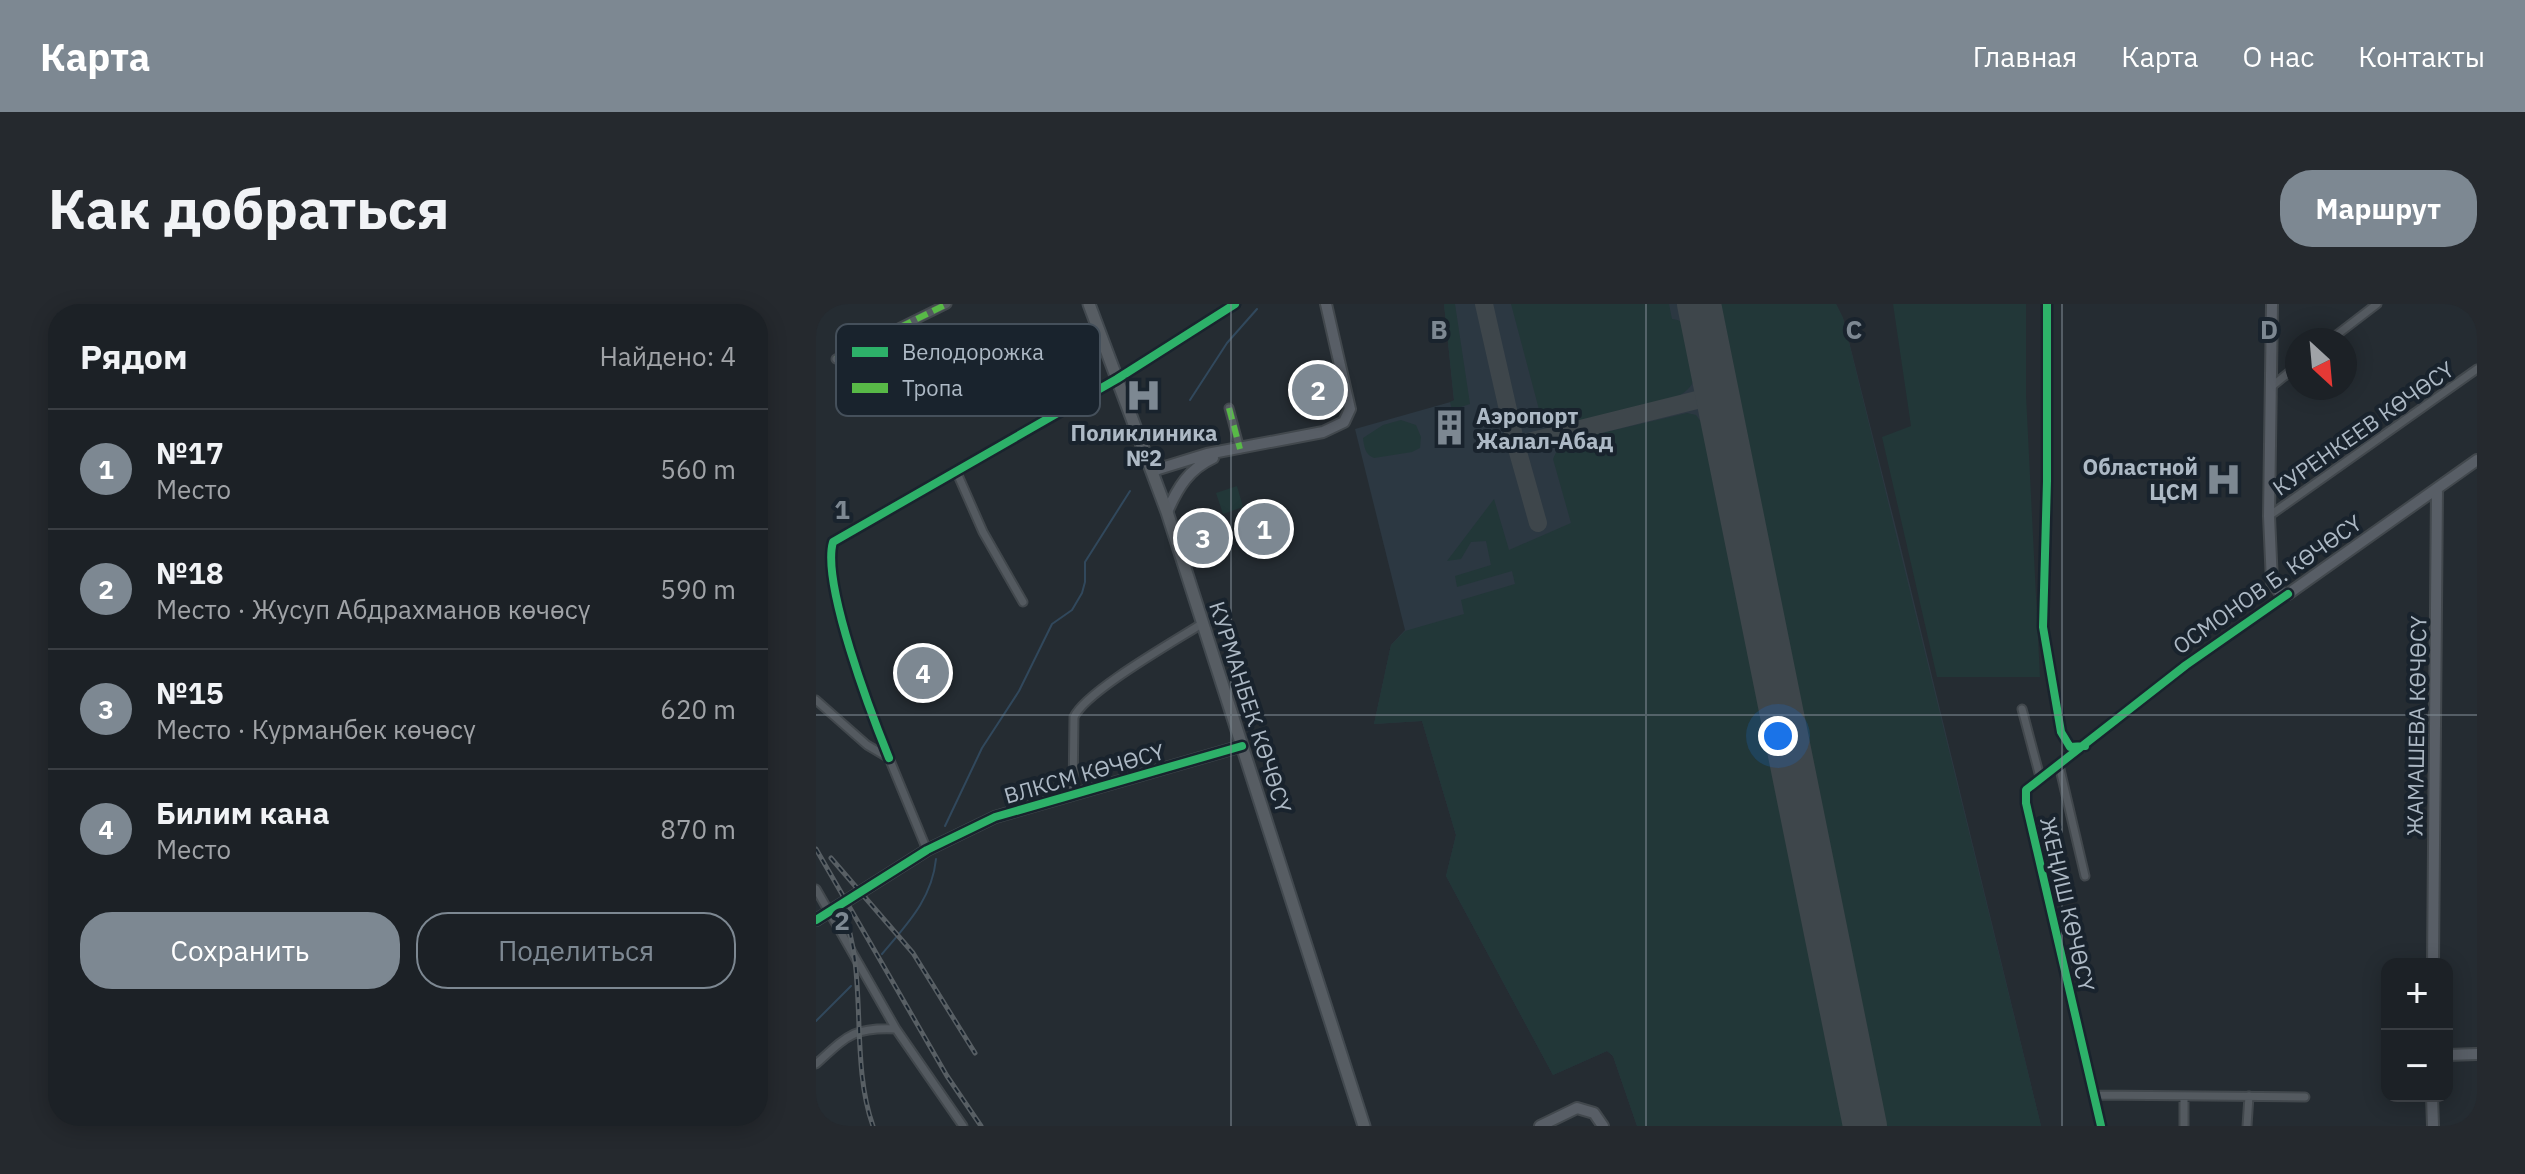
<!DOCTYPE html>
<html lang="ru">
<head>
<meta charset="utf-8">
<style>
	:root { --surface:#1c2126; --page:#25292e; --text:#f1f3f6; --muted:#a0a3a7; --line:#3a3e43; --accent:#7d8892 }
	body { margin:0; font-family:"IBM Plex Sans",sans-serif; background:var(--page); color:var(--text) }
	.controls { position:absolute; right:24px; bottom:24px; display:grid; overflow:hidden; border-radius:16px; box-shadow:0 4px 20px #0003 }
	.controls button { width:72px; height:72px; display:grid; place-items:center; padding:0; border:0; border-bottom:2px solid var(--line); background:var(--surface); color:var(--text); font:40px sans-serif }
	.compass { position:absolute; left:1469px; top:24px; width:72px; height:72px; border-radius:50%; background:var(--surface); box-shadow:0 4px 20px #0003; rotate:154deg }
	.you { position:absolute; left:962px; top:432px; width:28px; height:28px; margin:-20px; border:6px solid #fff; border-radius:50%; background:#1a73e8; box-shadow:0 0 0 12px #1a73e833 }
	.badge { display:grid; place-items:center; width:52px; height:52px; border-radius:50%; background:var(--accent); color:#fff; font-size:26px; font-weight:700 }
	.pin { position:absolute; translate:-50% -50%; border:4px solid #fff; box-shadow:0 2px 8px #0006 }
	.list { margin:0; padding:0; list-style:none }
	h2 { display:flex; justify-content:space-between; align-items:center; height:104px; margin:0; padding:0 32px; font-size:34px }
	h2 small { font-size:26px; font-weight:400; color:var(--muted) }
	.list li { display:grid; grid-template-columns:52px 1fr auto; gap:24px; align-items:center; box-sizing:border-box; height:120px; padding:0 32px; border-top:2px solid var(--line) }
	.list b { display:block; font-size:30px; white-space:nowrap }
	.list p { margin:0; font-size:26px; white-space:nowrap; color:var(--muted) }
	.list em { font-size:26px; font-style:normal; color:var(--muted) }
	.actions { display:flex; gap:16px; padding:24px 32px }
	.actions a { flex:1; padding:18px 0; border:2px solid var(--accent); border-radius:32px; text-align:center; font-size:28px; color:var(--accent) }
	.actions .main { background:var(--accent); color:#fff }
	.map { position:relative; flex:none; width:1661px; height:822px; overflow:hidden; border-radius:32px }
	header { display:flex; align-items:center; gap:48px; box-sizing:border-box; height:112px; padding:0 40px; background:var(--accent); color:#fff }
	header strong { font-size:38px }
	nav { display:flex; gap:44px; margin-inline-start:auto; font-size:28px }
	.intro { display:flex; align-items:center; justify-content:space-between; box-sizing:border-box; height:192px; padding:0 48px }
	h1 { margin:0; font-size:56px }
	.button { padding:20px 36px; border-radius:32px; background:var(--accent); color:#fff; font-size:28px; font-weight:700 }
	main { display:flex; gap:48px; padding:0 48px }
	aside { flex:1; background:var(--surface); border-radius:32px; box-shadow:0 4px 20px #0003 }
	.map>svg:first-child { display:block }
</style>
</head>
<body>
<header>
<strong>Карта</strong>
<nav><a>Главная</a><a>Карта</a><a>О нас</a><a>Контакты</a></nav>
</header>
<div class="intro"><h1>Как добраться</h1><a class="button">Маршрут</a></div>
<main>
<aside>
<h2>Рядом<small>Найдено: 4</small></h2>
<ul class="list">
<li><span class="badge">1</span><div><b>№17</b><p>Место</p></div><em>560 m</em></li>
<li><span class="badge">2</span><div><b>№18</b><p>Место · Жусуп Абдрахманов көчөсү</p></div><em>590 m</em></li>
<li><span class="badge">3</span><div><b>№15</b><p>Место · Курманбек көчөсү</p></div><em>620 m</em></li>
<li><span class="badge">4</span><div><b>Билим кана</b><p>Место</p></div><em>870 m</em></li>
</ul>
<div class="actions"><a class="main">Сохранить</a><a>Поделиться</a></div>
</aside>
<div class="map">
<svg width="1661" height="822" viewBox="0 0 1661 822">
	<rect width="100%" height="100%" fill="#252c32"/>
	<!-- airport -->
	<path fill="#2c3842" d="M628,0H1020L1027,14L1082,232L1225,822H821L797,752L791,747L737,771L630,572L640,531L606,417L558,420L575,341L589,326L539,125L638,97Z"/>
	<!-- green -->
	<path fill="#223738" d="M628,0H639L654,100L636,106L634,98L638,96Z
		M695,0H853L856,15C862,16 864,16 867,21C873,31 881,70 876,80C871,88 863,92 855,96L747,121H735L725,113Z
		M901,0H1020L1027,14L1225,822H1066Z
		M1077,0H1210V91L1224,373H1121L1066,133L1095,122Z
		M871,109L880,111L890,125L1031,822H821L797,752L791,747L737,771L630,572L640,531L606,417L558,420L575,341L589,327L648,310L645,296L699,280L696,267L641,283L639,272L675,261L670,237L655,238L645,255L631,257L678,195L693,246L755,219L737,155L742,144L752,137Z
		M585,116L600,121L605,133L604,144L596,148L558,154C549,151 548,142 547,134L567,121Z
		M421,182L427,203L407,210L400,189Z"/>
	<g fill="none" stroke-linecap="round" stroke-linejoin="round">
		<!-- stream -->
		<path stroke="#31485c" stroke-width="2" d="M374,96L411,39L441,5
			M129,522L166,444L203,387L236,320L256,306L266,289L269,278V258L314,187
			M66,650C91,620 116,595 120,555
			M0,717L35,682"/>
		<!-- taxiway -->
		<path stroke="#3e464b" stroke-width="18" d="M668,0L700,141L722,219
			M700,141L901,91"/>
		<!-- runway -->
		<path stroke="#3e464b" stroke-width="44" d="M883,0L1049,822"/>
		<defs>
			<path id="street" d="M1231,0V177L1227,323L1245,428L1254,443H1267
				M1514,36L1561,0
				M20,55L131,0
				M1455,83L1481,62
				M413,104L424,145
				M141,169L167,228L207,298
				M1453,212L1661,65
				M0,396L51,441L73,454L111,546
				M1206,405L1224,473
				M73,454C56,412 5,279 17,238L301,75L419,0
				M1243,461L1269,572
				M257,491L258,413C270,387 359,337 387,319
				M0,585L80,725
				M0,760C31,732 37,723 80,725L147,822
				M1278,791L1489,793
				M1368,792V822
				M1285,822L1210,499V486L1370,361L1472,290
				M1431,822L1433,792"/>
			<path id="secondary" d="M1456,0L1453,212L1456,278L1464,289L1472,290L1661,156
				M336,167L391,150L507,128L528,118L534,105L510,0
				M351,208C362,183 373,165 397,154
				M0,616L111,546L179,513L426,442
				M1617,660L1621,185
				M1631,751L1661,750
				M1616,792L1617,822
				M724,822L761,804L778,809L787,822"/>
			<path id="primary" d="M273,0L351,208L548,822"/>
		</defs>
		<!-- street casing -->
		<use href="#street" stroke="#42484d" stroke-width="11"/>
		<!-- secondary casing -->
		<use href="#secondary" stroke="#42484d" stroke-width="14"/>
		<!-- primary casing -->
		<use href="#primary" stroke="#42494f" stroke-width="15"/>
		<!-- street -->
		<use href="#street" stroke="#545a60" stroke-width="7"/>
		<!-- secondary -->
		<use href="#secondary" stroke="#585e66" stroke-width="10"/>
		<!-- primary -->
		<use href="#primary" stroke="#575d63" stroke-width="11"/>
		<defs>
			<path id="rail" d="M0,545L131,772L165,822
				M15,554L97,649L159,749
				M26,605C53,669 33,755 57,822"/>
		</defs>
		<!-- rail casing -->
		<use href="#rail" stroke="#585f64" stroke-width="5"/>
		<!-- rail -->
		<use href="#rail" stroke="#19232d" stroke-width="2" stroke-dasharray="6" stroke-linecap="butt"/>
		<!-- quiet -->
		<path stroke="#58b947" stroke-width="6" stroke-dasharray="12 6" stroke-linecap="butt" d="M20,55L131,0
			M413,104L424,145"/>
		<defs>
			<path id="cycleway" d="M1231,0V177L1227,323L1245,428L1254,443L1269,442
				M73,454C56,412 5,279 17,238L301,75L419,0
				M0,616L111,546L179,513L426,442
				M1285,822L1210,499V486L1370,361L1472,290"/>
		</defs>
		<!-- cycleway casing -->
		<use href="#cycleway" stroke="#19232d" stroke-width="13"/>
		<!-- cycleway -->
		<use href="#cycleway" stroke="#2db169" stroke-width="8"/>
	</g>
	<!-- grid -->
	<path fill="none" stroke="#7d8892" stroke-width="2" stroke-opacity="0.55" d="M415,0V822M830,0V822M1246,0V822M0,411H1661"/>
	<!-- icons -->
	<defs>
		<symbol id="hospital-bare" viewBox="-9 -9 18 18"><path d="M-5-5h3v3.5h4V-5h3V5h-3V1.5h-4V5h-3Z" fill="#7d8892" stroke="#19232d" stroke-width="2.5" paint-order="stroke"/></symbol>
		<symbol id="building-bare" viewBox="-9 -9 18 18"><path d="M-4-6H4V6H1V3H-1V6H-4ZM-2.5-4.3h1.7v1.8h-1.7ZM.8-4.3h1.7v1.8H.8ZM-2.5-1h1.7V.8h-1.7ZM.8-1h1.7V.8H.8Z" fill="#7d8892" stroke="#19232d" stroke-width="2.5" paint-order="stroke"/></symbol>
	</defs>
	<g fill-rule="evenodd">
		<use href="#hospital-bare" x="302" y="66" width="51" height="51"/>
		<use href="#building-bare" x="608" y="98" width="51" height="51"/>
		<use href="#hospital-bare" x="1382" y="150" width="51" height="51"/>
	</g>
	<g text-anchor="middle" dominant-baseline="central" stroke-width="8" stroke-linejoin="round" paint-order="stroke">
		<!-- poi labels -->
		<g font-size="22" font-weight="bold" fill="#adb9c5" stroke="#19232d" text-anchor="start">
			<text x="660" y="111">Аэропорт<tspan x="660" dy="25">Жалал-Абад</tspan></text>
			<text x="328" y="128" text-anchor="middle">Поликлиника<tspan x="328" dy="25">№2</tspan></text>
			<text x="1382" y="162" text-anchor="end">Областной<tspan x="1382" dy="25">ЦСМ</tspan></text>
		</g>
		<!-- street labels -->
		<g font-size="22" fill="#adb9c5" stroke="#19232d">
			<text transform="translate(1547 124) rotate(-35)">КУРЕНКЕЕВ КӨЧӨСҮ</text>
			<text transform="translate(1451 280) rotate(-35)">ОСМОНОВ Б. КӨЧӨСҮ</text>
			<text transform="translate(435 403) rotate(72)">КУРМАНБЕК КӨЧӨСҮ</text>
			<text transform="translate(1600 422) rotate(-89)">ЖАМАШЕВА КӨЧӨСҮ</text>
			<text transform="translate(268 469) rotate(-16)">ВЛКСМ КӨЧӨСҮ</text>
			<text transform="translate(1252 600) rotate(77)">ЖЕҢИШ КӨЧӨСҮ</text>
		</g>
	</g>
	<!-- legend -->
	<rect x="20" y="20" width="264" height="92" rx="12" fill="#19232d" stroke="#45505b" stroke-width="2"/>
	<rect x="36" y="43" width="36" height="10" fill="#2db169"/>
	<rect x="36" y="79" width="36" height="10" fill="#58b947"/>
	<g font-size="22" fill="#adb9c5">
		<text x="86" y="56">Велодорожка</text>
		<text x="86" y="92">Тропа</text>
	</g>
	<g font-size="26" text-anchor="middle" font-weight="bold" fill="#7d8892" stroke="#19232d" stroke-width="8" stroke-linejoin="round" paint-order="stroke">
		<text x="623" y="35">B</text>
		<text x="1038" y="35">C</text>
		<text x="1453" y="35">D</text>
		<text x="26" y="215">1</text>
		<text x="26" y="626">2</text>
	</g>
</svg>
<div class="controls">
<button>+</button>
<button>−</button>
</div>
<svg class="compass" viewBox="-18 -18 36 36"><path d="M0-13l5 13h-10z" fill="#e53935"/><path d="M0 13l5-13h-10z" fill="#a0a3a7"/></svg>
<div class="you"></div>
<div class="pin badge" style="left:448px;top:225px">1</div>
<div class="pin badge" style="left:502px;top:86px">2</div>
<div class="pin badge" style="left:387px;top:234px">3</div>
<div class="pin badge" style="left:107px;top:369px">4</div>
</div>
</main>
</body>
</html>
